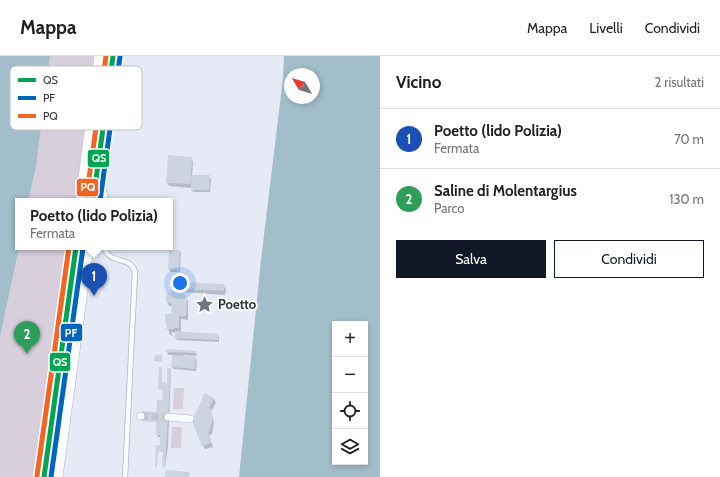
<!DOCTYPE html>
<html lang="it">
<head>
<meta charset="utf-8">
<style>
	:root { --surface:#fff; --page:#f2f2f2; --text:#202124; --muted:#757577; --line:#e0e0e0; --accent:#111827 }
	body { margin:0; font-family:Cabin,sans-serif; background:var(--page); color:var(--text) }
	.controls { position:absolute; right:12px; bottom:12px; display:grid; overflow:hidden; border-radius:0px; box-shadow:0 2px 6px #0003 }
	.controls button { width:36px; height:36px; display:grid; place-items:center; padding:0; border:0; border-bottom:1px solid var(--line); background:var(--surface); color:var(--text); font:20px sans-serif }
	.compass { position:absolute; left:284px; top:12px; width:36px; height:36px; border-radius:50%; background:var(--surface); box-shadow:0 2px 6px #0003; rotate:308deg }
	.you { position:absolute; left:180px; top:227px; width:14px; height:14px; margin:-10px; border:3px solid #fff; border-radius:50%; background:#1a73e8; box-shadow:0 0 0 6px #1a73e833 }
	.badge { display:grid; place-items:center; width:26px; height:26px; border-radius:50%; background:var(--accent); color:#fff; font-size:13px; font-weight:700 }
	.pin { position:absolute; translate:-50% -33px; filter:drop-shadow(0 1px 2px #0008) }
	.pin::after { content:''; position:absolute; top:21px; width:14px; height:12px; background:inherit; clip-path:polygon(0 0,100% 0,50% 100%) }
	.popup { position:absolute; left:15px; top:142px; width:158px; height:52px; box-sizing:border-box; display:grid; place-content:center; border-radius:0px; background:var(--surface); filter:drop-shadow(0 1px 3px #0005); font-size:13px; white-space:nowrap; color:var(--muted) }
	.popup b { font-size:15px; color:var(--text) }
	.popup::after { content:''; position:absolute; left:50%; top:100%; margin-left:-8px; border:8px solid transparent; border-top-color:var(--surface) }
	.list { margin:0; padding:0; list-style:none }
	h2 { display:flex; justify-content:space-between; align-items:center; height:52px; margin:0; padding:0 16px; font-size:17px }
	h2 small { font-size:13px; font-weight:400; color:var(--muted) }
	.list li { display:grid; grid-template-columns:26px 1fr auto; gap:12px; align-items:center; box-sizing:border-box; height:60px; padding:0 16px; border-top:1px solid var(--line) }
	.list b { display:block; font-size:15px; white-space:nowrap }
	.list p { margin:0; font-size:13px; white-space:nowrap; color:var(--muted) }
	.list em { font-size:13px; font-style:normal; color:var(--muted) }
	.actions { display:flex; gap:8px; padding:12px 16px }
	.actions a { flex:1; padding:9px 0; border:1px solid var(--accent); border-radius:0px; text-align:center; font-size:14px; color:var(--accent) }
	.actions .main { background:var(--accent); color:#fff }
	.icon { flex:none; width:22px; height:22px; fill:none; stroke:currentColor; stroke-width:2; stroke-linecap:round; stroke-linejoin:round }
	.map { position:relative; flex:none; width:380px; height:421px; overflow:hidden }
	header { display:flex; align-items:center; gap:24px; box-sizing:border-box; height:56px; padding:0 20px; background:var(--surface); border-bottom:1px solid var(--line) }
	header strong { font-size:19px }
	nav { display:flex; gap:22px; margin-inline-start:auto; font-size:14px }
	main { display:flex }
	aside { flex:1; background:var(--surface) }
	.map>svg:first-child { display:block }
</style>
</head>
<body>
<header>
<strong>Mappa</strong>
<nav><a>Mappa</a><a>Livelli</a><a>Condividi</a></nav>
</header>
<main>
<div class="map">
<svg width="380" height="421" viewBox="0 0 380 421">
	<rect width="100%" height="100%" fill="#e6eaf7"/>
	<!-- green -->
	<path fill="#d8cfdd" d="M0,0H94L75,145H18V191H69L37,421H0Z
		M174,332H184L183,353H173Z
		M172,371H182L181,392H171Z"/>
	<!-- water -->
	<path fill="#a1beca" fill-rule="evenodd" d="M0,0H50L36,110L28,145H18L19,191L0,281Z
		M284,0H380V421H239L261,204L283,22ZM290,18H314V42H290ZM335,268H365V406H335Z"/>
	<!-- shadow -->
	<path fill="#0003" d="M191,102L193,106L192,120H209L211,123L210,136H193L192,132L169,130L167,126Z
		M170,195H180L181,198L180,216H171L169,213Z
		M223,229L226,233L225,239L183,236L181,233Z
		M167,238H184L188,245V264L181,263V277L218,279L219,281V286L177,284L176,281V277L172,276V280L170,279L166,266L173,259V250H169L167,246Z
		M167,295L195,296L197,300L183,299V301L195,302L197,304L196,315L174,313L172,311L173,299H168Z
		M162,312V327L168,328L171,314L168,391L165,411L163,410L164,396L158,395L156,411L157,390H161V381H158L157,378V366L142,365L157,357L163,345L164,334L159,333Z
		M205,338L214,343L216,347L211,355L214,367L212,378L209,380L213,391L205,393L203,389Z"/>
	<!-- building -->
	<path fill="#cdd4df" d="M168,99L192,101L191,119H210L209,134H191V120L190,128L166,127Z
		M169,194H180L179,214L168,213Z
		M180,226L224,228V235L180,233Z
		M171,235L184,237V240L187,241L186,260H179V272H174V273H166L167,266H165V258H172L171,247L166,246V236L171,237Z
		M175,275L218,278V284L175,282Z
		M166,293L196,295V297L166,296Z
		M155,299H162V306L154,305Z
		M172,299L196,301L195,313L171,311Z
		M159,311H162V326L167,327V312H171L165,410H162L163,395H158L157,411H155L156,389H160V379H156V366L141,365V355L156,356L157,344H162L163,333H158Z
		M205,337L214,342L209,352L211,353L213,362L210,374L208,376L212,387L202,390L193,367V362Z
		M166,414L190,416L189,421H165Z"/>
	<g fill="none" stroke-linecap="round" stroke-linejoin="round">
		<!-- pedestrian-tunnel -->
		<path stroke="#c2c6d2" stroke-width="7" stroke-dasharray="7 3.5" stroke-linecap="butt" d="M141,360L168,361"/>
		<defs>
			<path id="service" d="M100,126L106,141V145
				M104,191C110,210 131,199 135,216L125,421"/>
			<path id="pedestrian" d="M140,360H141
				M168,361L190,363"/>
			<path id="secondary" d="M82,145L101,0
				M93,145L113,0
				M44,421L76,191
				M56,421L87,191"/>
		</defs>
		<!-- service casing -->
		<use href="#service" stroke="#b3b6bf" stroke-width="6"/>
		<!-- pedestrian casing -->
		<use href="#pedestrian" stroke="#b3b6bf" stroke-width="8"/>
		<!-- secondary casing -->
		<use href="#secondary" stroke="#b3b6bf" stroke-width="14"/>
		<!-- service -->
		<use href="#service" stroke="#fbfcfe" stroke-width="4.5"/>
		<!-- pedestrian -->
		<use href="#pedestrian" stroke="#fbfcfe" stroke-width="7"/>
		<!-- secondary -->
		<use href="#secondary" stroke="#fbfcfe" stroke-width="13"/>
		<defs>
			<path id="bus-1" d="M93,145L113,0
				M44,421L76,191"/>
			<path id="bus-2" d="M100,145L120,1
				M51,421L83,192"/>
			<path id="bus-3" d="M86,144L106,0
				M37,420L69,191"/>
		</defs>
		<!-- bus-1 casing -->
		<use href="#bus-1" stroke="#fff" stroke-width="8"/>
		<!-- bus-2 casing -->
		<use href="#bus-2" stroke="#fff" stroke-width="8"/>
		<!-- bus-3 casing -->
		<use href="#bus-3" stroke="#fff" stroke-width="8"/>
		<!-- bus-1 -->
		<use href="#bus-1" stroke="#00a651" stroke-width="5"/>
		<!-- bus-2 -->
		<use href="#bus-2" stroke="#0065bd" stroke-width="5"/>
		<!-- bus-3 -->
		<use href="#bus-3" stroke="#f26522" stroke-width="5"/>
	</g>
	<!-- icons -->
	<defs>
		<symbol id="sight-bare" viewBox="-9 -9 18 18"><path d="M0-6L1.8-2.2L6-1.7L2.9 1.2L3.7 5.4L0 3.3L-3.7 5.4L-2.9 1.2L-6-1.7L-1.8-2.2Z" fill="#72747f" stroke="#fff" stroke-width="2.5" paint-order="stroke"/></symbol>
	</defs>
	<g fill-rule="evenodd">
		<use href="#sight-bare" x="192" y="236" width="25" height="25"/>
	</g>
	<g text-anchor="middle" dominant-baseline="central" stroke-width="4" stroke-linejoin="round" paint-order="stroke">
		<!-- poi labels -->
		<g font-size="13" font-weight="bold" fill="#33353e" stroke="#fff" text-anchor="start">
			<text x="218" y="248">Poetto</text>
		</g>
	</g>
	<!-- legend -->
	<rect x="10" y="10" width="132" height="64" rx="6" fill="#fff" stroke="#c2c2c5" stroke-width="1"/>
	<rect x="18" y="22" width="18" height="4" fill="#00a651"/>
	<rect x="18" y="40" width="18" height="4" fill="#0065bd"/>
	<rect x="18" y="58" width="18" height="4" fill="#f26522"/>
	<g font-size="11" fill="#33353e">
		<text x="43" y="28">QS</text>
		<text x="43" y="46">PF</text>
		<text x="43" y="64">PQ</text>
	</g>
	<g stroke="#fff" stroke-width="1.5">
		<rect x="87" y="93" width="23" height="19" rx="4" fill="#00a651"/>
		<rect x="76" y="122" width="23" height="19" rx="4" fill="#f26522"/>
		<rect x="60" y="267" width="23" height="19" rx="4" fill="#0065bd"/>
		<rect x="49" y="296" width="22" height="20" rx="4" fill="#00a651"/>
	</g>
	<g font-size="11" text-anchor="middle" font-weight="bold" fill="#fff">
		<text x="99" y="106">QS</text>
		<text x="88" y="135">PQ</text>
		<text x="71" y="281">PF</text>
		<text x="60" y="310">QS</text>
	</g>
</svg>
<div class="controls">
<button>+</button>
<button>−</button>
<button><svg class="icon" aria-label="locate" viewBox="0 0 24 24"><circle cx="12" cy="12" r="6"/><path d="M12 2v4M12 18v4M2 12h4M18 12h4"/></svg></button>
<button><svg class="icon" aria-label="layers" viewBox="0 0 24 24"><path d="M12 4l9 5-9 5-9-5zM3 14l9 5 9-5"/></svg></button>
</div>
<svg class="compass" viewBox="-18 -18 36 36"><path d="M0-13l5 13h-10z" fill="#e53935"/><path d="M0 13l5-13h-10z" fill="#757577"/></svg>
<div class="you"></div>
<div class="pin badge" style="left:94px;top:240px;background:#1a4fb4">1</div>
<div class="popup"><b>Poetto (lido Polizia)</b>Fermata</div>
<div class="pin badge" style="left:27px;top:298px;background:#2e9e5b">2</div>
</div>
<aside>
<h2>Vicino<small>2 risultati</small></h2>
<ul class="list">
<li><span class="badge" style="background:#1a4fb4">1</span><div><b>Poetto (lido Polizia)</b><p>Fermata</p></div><em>70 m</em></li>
<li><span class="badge" style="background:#2e9e5b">2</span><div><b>Saline di Molentargius</b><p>Parco</p></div><em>130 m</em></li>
</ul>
<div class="actions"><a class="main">Salva</a><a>Condividi</a></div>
</aside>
</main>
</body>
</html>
